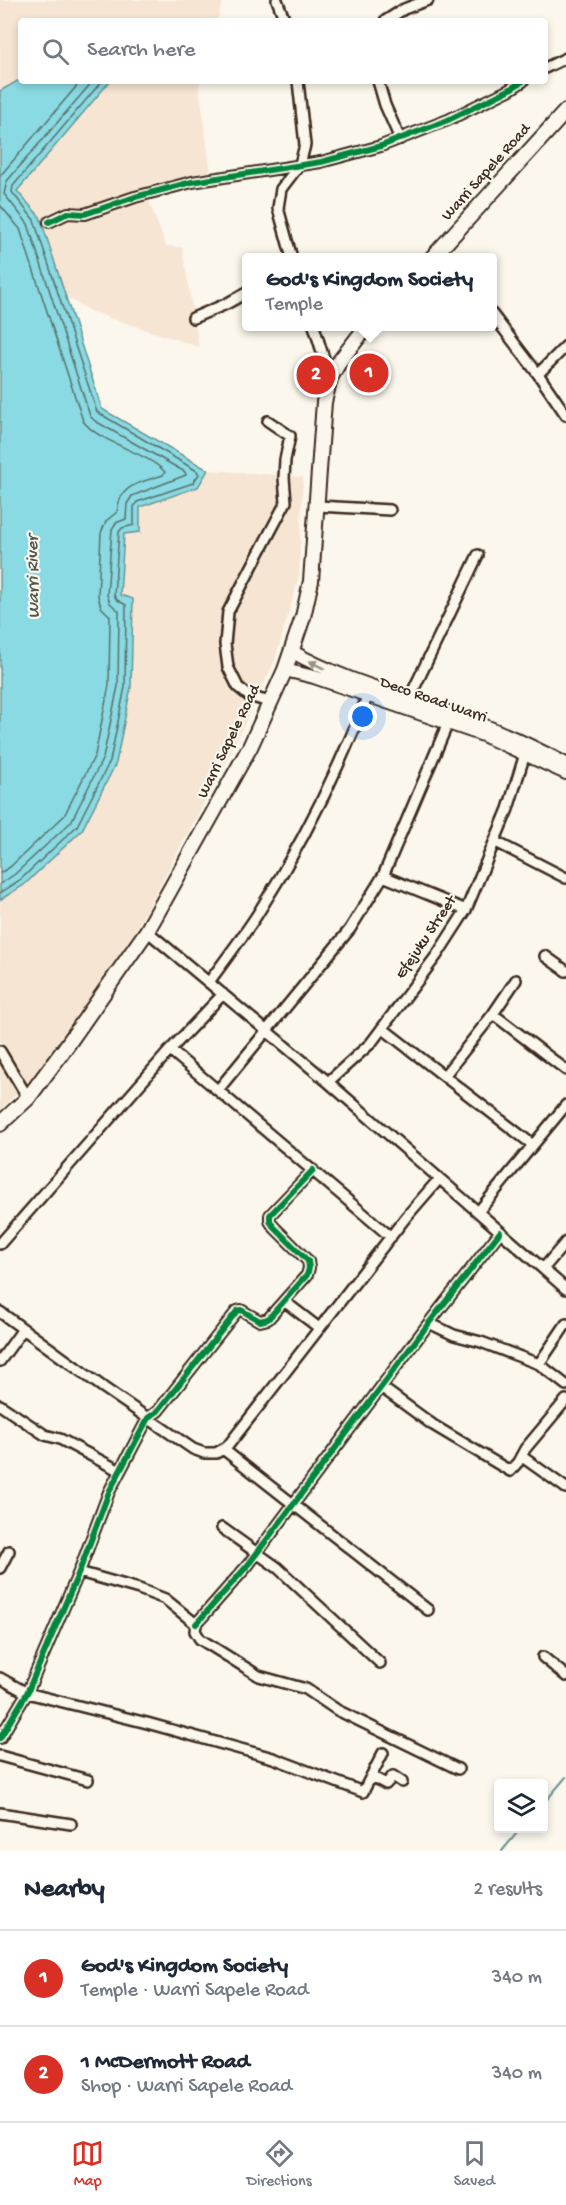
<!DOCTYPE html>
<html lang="en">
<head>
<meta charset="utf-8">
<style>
	:root { --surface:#fff; --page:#f6f6f7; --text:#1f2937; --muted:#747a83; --line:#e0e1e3; --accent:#d93025 }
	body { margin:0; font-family:"Gochi Hand",sans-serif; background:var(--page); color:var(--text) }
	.controls { position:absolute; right:18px; bottom:18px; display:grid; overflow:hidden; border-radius:6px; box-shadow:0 3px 9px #0003 }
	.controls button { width:54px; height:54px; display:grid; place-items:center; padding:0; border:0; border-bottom:2px solid var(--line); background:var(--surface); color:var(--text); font:30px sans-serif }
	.you { position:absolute; left:363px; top:717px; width:21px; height:21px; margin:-15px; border:4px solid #fff; border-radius:50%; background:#1a73e8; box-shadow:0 0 0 9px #1a73e833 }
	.badge { display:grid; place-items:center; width:39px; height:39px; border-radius:50%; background:var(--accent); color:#fff; font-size:20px; font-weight:700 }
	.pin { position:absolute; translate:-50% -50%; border:3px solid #fff; box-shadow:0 2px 6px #0006 }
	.popup { position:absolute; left:242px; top:253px; width:255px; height:78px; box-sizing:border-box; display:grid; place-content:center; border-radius:6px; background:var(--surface); filter:drop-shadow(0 2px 4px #0005); font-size:20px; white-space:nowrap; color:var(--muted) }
	.popup b { font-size:22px; color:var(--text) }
	.popup::after { content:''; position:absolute; left:50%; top:100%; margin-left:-12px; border:12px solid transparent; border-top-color:var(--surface) }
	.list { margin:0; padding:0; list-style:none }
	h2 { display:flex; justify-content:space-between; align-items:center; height:78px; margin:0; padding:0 24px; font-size:26px }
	h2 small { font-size:20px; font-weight:400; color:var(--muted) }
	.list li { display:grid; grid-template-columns:39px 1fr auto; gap:18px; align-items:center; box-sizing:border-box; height:96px; padding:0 24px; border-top:2px solid var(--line) }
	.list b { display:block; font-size:22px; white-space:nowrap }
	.list p { margin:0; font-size:20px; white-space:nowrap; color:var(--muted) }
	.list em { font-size:20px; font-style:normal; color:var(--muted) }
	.icon { flex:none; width:33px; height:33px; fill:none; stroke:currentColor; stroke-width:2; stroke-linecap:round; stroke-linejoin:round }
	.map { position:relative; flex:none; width:566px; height:1851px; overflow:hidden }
	.search { position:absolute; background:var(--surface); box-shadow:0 3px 9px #0003; left:18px; right:18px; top:18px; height:66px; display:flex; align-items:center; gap:15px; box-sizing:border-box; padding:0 21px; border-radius:6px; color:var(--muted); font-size:22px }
	.sheet { height:270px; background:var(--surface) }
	nav { display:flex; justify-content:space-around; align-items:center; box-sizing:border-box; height:84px; border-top:2px solid var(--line); background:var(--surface); font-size:16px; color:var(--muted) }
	nav a { display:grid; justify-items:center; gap:3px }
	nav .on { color:var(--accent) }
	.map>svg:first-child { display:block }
</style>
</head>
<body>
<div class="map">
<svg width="566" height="1851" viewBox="0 0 566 1851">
	<rect width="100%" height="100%" fill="#fbf7ec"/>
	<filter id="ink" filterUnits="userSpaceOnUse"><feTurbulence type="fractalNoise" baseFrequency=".0167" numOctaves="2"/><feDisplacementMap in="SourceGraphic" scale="12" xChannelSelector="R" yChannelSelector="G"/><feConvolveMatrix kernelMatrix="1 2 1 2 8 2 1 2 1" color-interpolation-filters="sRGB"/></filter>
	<g filter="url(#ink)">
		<!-- built -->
		<path fill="#f6e5d3" d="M0,0H223L217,21H21V79L0,91Z
			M110,81H200L199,86L211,174L145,191L166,246L182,247L199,347L92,312L66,297L40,217L17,190Z
			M208,470L303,477L299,577L275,660L224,766L119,961L45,1066L0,1110V900L24,885L116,763L131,687L133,599L120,595L124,534L140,507L198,487Z"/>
		<!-- water -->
		<path fill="#89dae2" stroke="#6a9494" stroke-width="1.5" d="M21,79V81H110L17,191L40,217L102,409L208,470L198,487L140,507V532L124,534L120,595L133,599L131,687L116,763L82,830L24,885L0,900V91Z"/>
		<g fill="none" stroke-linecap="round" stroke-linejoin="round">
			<!-- shore -->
			<path stroke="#5a706c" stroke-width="1.5" d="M0,176L81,81
				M0,205L20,229L83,421C99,443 145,451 165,472L163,475C140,483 119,484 117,512L106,521L101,533L98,596L101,607L110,616L109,685L95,755L64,816L10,867L0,873
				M0,884L15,874L71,822L103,758L118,686L119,611L110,603L107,595L112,529L116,523L126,519L127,504L132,496L186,475L185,472L95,421L90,416L28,224L4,194L7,181L93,81
				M0,893L20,880L77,826L110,761L125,687L126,605L117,600L114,595L119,532L122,528L134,525V507L137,502L193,483L199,474L197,471L97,412L34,220L12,192L13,186L102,81"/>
			<!-- stream -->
			<path stroke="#6a9494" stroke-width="2" d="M544,1803L566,1777
				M502,1851L521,1828"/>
			<defs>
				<path id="minor" d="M277,0L285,21
					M385,21L404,9L428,0
					M545,68L566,58
					M378,81L385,105L400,139
					M49,222L68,213L85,214L135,197L192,182L321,162L381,146L448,120L509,90L523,81
					M292,258L278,208L281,189L300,164L305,145L298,81
					M492,314L538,374L566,415
					M193,318L226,304L246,293
					M314,326L330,378
					M538,374L566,346
					M268,421L290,436L285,460L284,478L286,502L228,612L225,644L228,667L238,687L249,696L269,702
					M318,506L390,510
					M409,699L478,555
					M496,842L566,878
					M383,876L466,910
					M147,931L328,1082L478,1212
					M545,956L566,971
					M209,982C225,960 242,938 257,915C301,846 338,772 368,695
					M223,994L170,1050L391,1237
					M493,1014L566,1070
					M382,1028L533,1145
					M0,1051L28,1098
					M444,1076L493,1014L516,980
					M328,1082L371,1043L437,955L466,910L508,809L525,754
					M218,1090L350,929L383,876L448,723
					M566,1105L478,1212L566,1289
					M0,1244L170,1050
					M543,1269L566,1242
					M284,1301L319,1328
					M0,1312L104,1388L193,1449L204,1453H216L227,1447L406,1217L439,1179
					M429,1323L454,1335L481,1342L539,1364L566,1385
					M0,1361L23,1329
					M539,1364L566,1324
					M381,1387L433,1425L510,1471L518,1462L525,1449L566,1400
					M0,1405L45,1435L60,1439L120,1471
					M223,1449L428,1610
					M521,1456L566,1488
					M222,1528L278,1568L380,1663
					M0,1568L9,1551
					M79,1572L139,1589L165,1599L196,1624L195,1631L200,1639L259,1676L306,1689L337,1710L458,1769
					M196,1624L248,1565L429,1323L500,1232
					M543,1657L566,1676
					M0,1678L27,1693L147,1723L273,1758L363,1792L383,1753
					M0,1738L27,1693L79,1572L109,1492L148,1418L158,1411L237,1311L241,1310L260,1321L268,1319L307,1275L309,1268L308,1261L274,1227L270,1221V1215L313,1170
					M0,1756L88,1780
					M371,1776L386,1784L393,1776L402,1782
					M0,1813L71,1824"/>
				<path id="major" d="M291,651C342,680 398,694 453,714C492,727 530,745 566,764
					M285,670L314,677L483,735L566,773"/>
				<path id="highway" d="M432,258L566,111
					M0,1124L28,1098L63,1051L147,931L250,747L285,670L303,617L311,581L324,402L330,378L339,362L367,326"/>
			</defs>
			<!-- minor casing -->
			<use href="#minor" stroke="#3b2a1e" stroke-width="14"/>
			<!-- major casing -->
			<use href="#major" stroke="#3b2a1e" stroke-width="16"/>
			<!-- highway casing -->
			<use href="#highway" stroke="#3b2a1e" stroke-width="18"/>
			<!-- minor -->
			<use href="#minor" stroke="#fbf7ec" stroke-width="9"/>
			<!-- major -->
			<use href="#major" stroke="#fbf7ec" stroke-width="12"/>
			<!-- highway -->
			<use href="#highway" stroke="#fbf7ec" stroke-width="14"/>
			<defs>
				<path id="cycleway" d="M49,222L68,213L85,214L135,197L192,182L321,162L381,146L448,120L509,90L523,81
					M196,1624L248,1565L429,1323L500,1232
					M0,1738L27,1693L79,1572L109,1492L148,1418L158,1411L237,1311L241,1310L260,1321L268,1319L307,1275L309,1268L308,1261L274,1227L270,1221V1215L313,1170"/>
			</defs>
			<!-- cycleway casing -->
			<use href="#cycleway" stroke="#fbf7ec" stroke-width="10"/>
			<!-- cycleway -->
			<use href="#cycleway" stroke="#00873e" stroke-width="6"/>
		</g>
		<!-- one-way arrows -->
		<defs><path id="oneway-solid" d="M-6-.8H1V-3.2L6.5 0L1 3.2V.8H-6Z" transform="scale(1.5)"/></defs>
		<use fill="#9b9085" href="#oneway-solid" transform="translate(317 665) rotate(-153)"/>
	</g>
	<g text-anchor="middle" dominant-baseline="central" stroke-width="4.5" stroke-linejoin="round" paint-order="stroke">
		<!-- street labels -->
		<g font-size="16" fill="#3b2a1e" stroke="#fbf7ec">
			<text transform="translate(487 173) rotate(-48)">Warri Sapele Road</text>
			<text transform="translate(433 701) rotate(19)">Deco Road Warri</text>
			<text transform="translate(230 742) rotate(-64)">Warri Sapele Road</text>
			<text transform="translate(427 938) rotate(-56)">Efejuku Street</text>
		</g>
		<!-- water labels -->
		<g font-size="18" font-style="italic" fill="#4e564f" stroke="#fbf7ec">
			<text transform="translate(34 577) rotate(-91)">Warri River</text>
		</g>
	</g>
</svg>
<div class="controls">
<button><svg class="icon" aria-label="layers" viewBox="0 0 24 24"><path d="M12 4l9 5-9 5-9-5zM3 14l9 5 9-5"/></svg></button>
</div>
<div class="you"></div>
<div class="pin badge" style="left:369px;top:373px">1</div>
<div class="popup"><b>God's Kingdom Society</b>Temple</div>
<div class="pin badge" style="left:316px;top:375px">2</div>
<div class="search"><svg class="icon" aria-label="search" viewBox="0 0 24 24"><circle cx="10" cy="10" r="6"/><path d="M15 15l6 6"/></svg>Search here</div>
</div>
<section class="sheet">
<h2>Nearby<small>2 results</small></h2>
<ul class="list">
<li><span class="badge">1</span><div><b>God's Kingdom Society</b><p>Temple · Warri Sapele Road</p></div><em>340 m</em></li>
<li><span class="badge">2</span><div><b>1 McDermott Road</b><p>Shop · Warri Sapele Road</p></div><em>340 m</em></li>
</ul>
</section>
<nav>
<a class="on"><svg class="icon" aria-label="map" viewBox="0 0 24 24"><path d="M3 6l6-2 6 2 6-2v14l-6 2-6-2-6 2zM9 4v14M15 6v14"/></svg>Map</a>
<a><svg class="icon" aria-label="directions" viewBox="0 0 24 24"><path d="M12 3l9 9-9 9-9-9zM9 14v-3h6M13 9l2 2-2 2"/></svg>Directions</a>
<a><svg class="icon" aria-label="saved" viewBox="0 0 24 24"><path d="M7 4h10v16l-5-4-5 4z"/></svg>Saved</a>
</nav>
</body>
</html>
